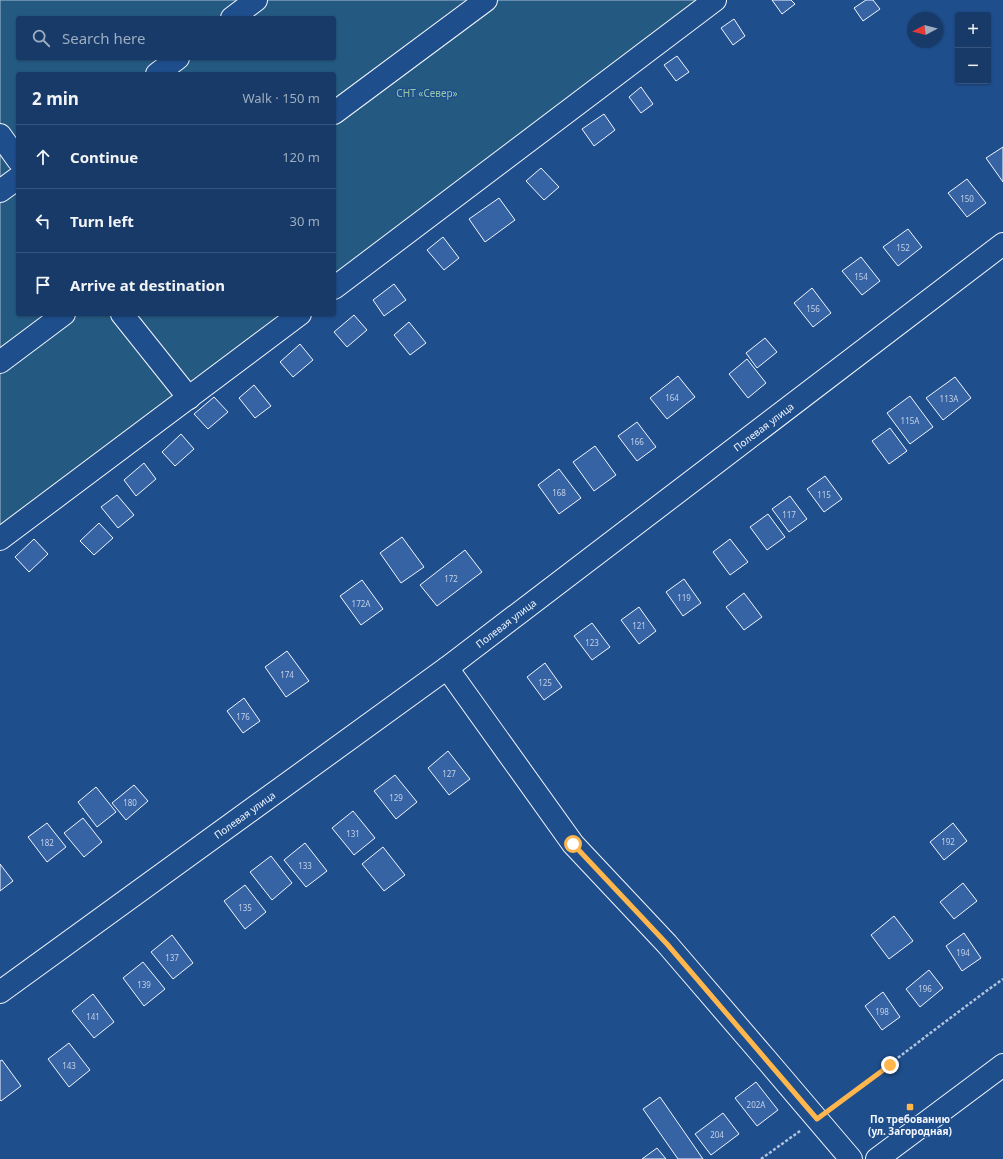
<!DOCTYPE html>
<html lang="en">
<head>
<meta charset="utf-8">
<style>
	:root { --surface:#173a69; --page:#244571; --text:#f1f3f6; --muted:#9eadc0; --line:#36547d }
	body { margin:0; font-family:"Noto Sans",sans-serif; background:var(--page); color:var(--text) }
	.controls { position:absolute; right:12px; top:12px; display:grid; overflow:hidden; border-radius:4px; box-shadow:0 1px 3px #0004 }
	.controls button { width:36px; height:36px; display:grid; place-items:center; padding:0; border:0; border-bottom:1px solid var(--line); background:var(--surface); color:var(--text); font:20px sans-serif }
	.compass { position:absolute; left:907px; top:12px; width:36px; height:36px; border-radius:50%; background:var(--surface); box-shadow:0 1px 3px #0004; rotate:263deg }
	.stop { position:absolute; width:12px; height:12px; margin:-9px; border:3px solid #ffb74d; border-radius:50%; background:#fff }
	.stop.end { background:#ffb74d; border-color:#fff; box-shadow:0 1px 4px #0008 }
	.list { margin:0; padding:0; list-style:none }
	h2 { display:flex; justify-content:space-between; align-items:center; height:52px; margin:0; padding:0 16px; font-size:17px }
	h2 small { font-size:13px; font-weight:400; color:var(--muted) }
	.list li { display:grid; grid-template-columns:26px 1fr auto; gap:12px; align-items:center; box-sizing:border-box; height:64px; padding:0 16px; border-top:1px solid var(--line) }
	.list b { display:block; font-size:15px; white-space:nowrap }
	.list em { font-size:13px; font-style:normal; color:var(--muted) }
	.icon { flex:none; width:22px; height:22px; fill:none; stroke:currentColor; stroke-width:2; stroke-linecap:round; stroke-linejoin:round }
	.map { position:relative; flex:none; width:1003px; height:1159px; overflow:hidden }
	.search { position:absolute; background:var(--surface); box-shadow:0 1px 3px #0004; left:16px; top:16px; width:320px; height:44px; display:flex; align-items:center; gap:10px; box-sizing:border-box; padding:0 14px; border-radius:4px; color:var(--muted); font-size:15px }
	.panel { position:absolute; background:var(--surface); box-shadow:0 1px 3px #0004; left:16px; top:72px; width:320px; height:244px; border-radius:4px }
	.map>svg:first-child { display:block }
</style>
</head>
<body>
<div class="map">
<svg width="1003" height="1159" viewBox="0 0 1003 1159">
	<rect width="100%" height="100%" fill="#1f4e8c"/>
	<!-- green -->
	<path fill="#245a82" stroke="#a8bbd7" fill-rule="evenodd" d="M0,0H705L334,279V74H18V314H287L0,529ZM18,18H334V58H18Z"/>
	<!-- building -->
	<path fill="#3563a3" stroke="#f2f6ff" d="M772,0H791L795,4L782,14Z
		M866,0H873L880,9L863,21L854,8Z
		M734,19L745,36L733,45L721,28Z
		M677,56L689,72L676,81L664,65Z
		M641,87L653,104L641,113L629,97Z
		M604,114L615,130L594,146L582,129Z
		M1003,147V182L986,158Z
		M541,168L559,187L544,200L526,181Z
		M967,179L986,203L967,217L948,193Z
		M499,198L515,220L485,242L469,219Z
		M908,229L922,247L898,266L883,247Z
		M443,237L459,258L444,270L427,250Z
		M861,257L880,281L862,295L842,271Z
		M394,284L406,300L384,316L373,300Z
		M812,288L831,313L813,327L794,303Z
		M354,315L367,330L347,347L334,332Z
		M409,322L426,343L410,355L394,335Z
		M765,338L777,352L757,368L746,353Z
		M300,344L313,360L293,377L280,362Z
		M747,359L766,383L748,398L729,374Z
		M678,376L695,397L667,419L650,398Z
		M955,377L971,398L943,420L926,398Z
		M254,385L271,406L255,418L239,398Z
		M910,396L933,427L910,444L887,413Z
		M214,397L228,412L208,429L194,414Z
		M637,422L656,447L637,461L618,436Z
		M890,428L907,451L889,464L872,441Z
		M181,434L194,449L175,466L162,452Z
		M595,446L616,475L594,491L573,462Z
		M144,463L156,479L136,496L124,480Z
		M559,469L581,498L559,514L538,485Z
		M825,476L842,499L824,512L807,489Z
		M117,495L134,515L118,528L101,507Z
		M790,496L807,519L789,532L772,509Z
		M768,514L785,537L767,550L750,527Z
		M99,523L113,538L94,555L80,541Z
		M402,537L424,567L401,583L380,553Z
		M34,539L48,554L29,572L15,557Z
		M730,539L748,562L730,575L713,552Z
		M465,550L482,572L437,606L420,585Z
		M684,579L701,603L683,616L666,592Z
		M362,580L383,609L361,625L340,596Z
		M744,593L762,617L744,630L726,607Z
		M639,607L656,631L639,644L621,620Z
		M592,623L610,647L592,660L574,636Z
		M287,651L309,681L286,697L265,667Z
		M545,663L562,687L544,700L527,677Z
		M244,698L260,721L243,733L227,711Z
		M448,751L470,779L449,795L428,768Z
		M395,775L417,802L396,819L374,791Z
		M134,785L148,801L126,820L112,803Z
		M96,787L116,812L97,827L78,802Z
		M353,811L375,838L354,855L332,828Z
		M83,818L102,842L84,857L64,833Z
		M47,823L66,847L47,862L28,837Z
		M953,823L967,841L944,860L930,842Z
		M305,843L327,871L306,887L284,860Z
		M383,847L405,875L384,891L362,864Z
		M271,856L292,883L272,900L250,872Z
		M0,864L13,881L0,891Z
		M963,883L977,901L954,919L940,902Z
		M245,885L266,912L245,929L224,901Z
		M894,916L913,941L889,959L871,935Z
		M964,933L981,958L962,971L946,946Z
		M172,935L193,963L173,979L151,952Z
		M143,962L165,989L144,1006L123,978Z
		M929,970L943,988L920,1007L906,989Z
		M883,992L900,1017L882,1030L865,1006Z
		M93,994L114,1022L94,1038L72,1011Z
		M69,1043L90,1070L69,1087L48,1059Z
		M2,1060L21,1086L1,1101L0,1100V1061Z
		M756,1082L778,1110L757,1126L735,1098Z
		M660,1097L703,1159H678L643,1109Z
		M723,1113L739,1134L711,1155L695,1134Z
		M657,1148L666,1159H642Z"/>
	<g fill="none" stroke-linecap="round" stroke-linejoin="round">
		<defs>
			<g id="minor">
				<path d="M232,18L256,0"/>
				<path d="M157,74L178,58"/>
				<path d="M334,113L486,0"/>
				<path d="M0,135L18,160"/>
				<path d="M0,191L18,178"/>
				<path d="M334,288L715,0"/>
				<path d="M122,314L189,398"/>
				<path d="M0,362L64,314"/>
				<path d="M0,539L300,314"/>
				<path d="M447,668L573,844L667,944L765,1058L851,1159"/>
				<path id="s1" d="M0,992L447,668L1003,244"/>
				<path d="M877,1159L1003,1065"/>
			</g>
		</defs>
		<!-- minor casing -->
		<use href="#minor" stroke="#f2f6ff" stroke-width="24"/>
		<!-- path -->
		<path stroke="#b3c4dc" stroke-width="2.5" stroke-dasharray="3 2" stroke-linecap="butt" d="M834,1106C891,1064 946,1020 1003,979
			M761,1159L800,1131"/>
		<!-- minor -->
		<use href="#minor" stroke="#1f4e8c" stroke-width="22"/>
	</g>
	<g fill="none" stroke-linecap="round" stroke-linejoin="round">
		<!-- route -->
		<path stroke="#ffb74d" stroke-width="5" d="M573,844L667,944L817,1119L890,1065"/>
	</g>
	<!-- markers -->
	<rect fill="#ffb74d" stroke="#1f4e8c" stroke-width="1.5" x="906" y="1103" width="8" height="8" rx="2"/>
	<g text-anchor="middle" dominant-baseline="central" stroke-width="3" stroke-linejoin="round" paint-order="stroke">
		<!-- number labels -->
		<g font-size="8" fill="#c3d1e8">
			<text x="967" y="198">150</text>
			<text x="903" y="247">152</text>
			<text x="861" y="276">154</text>
			<text x="813" y="308">156</text>
			<text x="672" y="397">164</text>
			<text x="949" y="398">113А</text>
			<text x="910" y="420">115А</text>
			<text x="637" y="441">166</text>
			<text x="559" y="492">168</text>
			<text x="824" y="494">115</text>
			<text x="789" y="514">117</text>
			<text x="451" y="578">172</text>
			<text x="684" y="597">119</text>
			<text x="361" y="603">172А</text>
			<text x="639" y="625">121</text>
			<text x="592" y="642">123</text>
			<text x="287" y="674">174</text>
			<text x="545" y="682">125</text>
			<text x="243" y="716">176</text>
			<text x="449" y="773">127</text>
			<text x="396" y="797">129</text>
			<text x="130" y="802">180</text>
			<text x="353" y="833">131</text>
			<text x="948" y="841">192</text>
			<text x="47" y="842">182</text>
			<text x="305" y="865">133</text>
			<text x="245" y="907">135</text>
			<text x="963" y="952">194</text>
			<text x="172" y="957">137</text>
			<text x="144" y="984">139</text>
			<text x="925" y="988">196</text>
			<text x="882" y="1011">198</text>
			<text x="93" y="1016">141</text>
			<text x="69" y="1065">143</text>
			<text x="756" y="1104">202А</text>
			<text x="717" y="1134">204</text>
		</g>
		<!-- park labels -->
		<g font-size="10" fill="#97c8a6" stroke="#1f4e8c">
			<text x="427" y="93">СНТ «Север»</text>
		</g>
		<!-- street labels -->
		<g font-size="10" fill="#f2f6ff" stroke="#1f4e8c">
			<text stroke="none"><textPath href="#s1" startOffset="950">Полевая улица</textPath></text>
			<text stroke="none"><textPath href="#s1" startOffset="626">Полевая улица</textPath></text>
			<text stroke="none"><textPath href="#s1" startOffset="302">Полевая улица</textPath></text>
		</g>
		<!-- poi labels -->
		<g font-size="10" font-weight="bold" fill="#f2f6ff" stroke="#1f4e8c">
			<text x="910" y="1119">По требованию<tspan x="910" dy="12">(ул. Загородная)</tspan></text>
		</g>
	</g>
</svg>
<div class="controls">
<button>+</button>
<button>−</button>
</div>
<svg class="compass" viewBox="-18 -18 36 36"><path d="M0-13l5 13h-10z" fill="#e53935"/><path d="M0 13l5-13h-10z" fill="#9eadc0"/></svg>
<div class="stop" style="left:573px;top:844px"></div>
<div class="stop end" style="left:890px;top:1065px"></div>
<div class="search"><svg class="icon" aria-label="search" viewBox="0 0 24 24"><circle cx="10" cy="10" r="6"/><path d="M15 15l6 6"/></svg>Search here</div>
<section class="panel">
<h2>2 min<small>Walk · 150 m</small></h2>
<ul class="list">
<li><svg class="icon" aria-label="ahead" viewBox="0 0 24 24"><path d="M12 20V5M6 11l6-6 6 6"/></svg><div><b>Continue</b></div><em>120 m</em></li>
<li><svg class="icon" aria-label="left" viewBox="0 0 24 24"><path d="M17 20v-9H6M10 6l-5 5 5 5"/></svg><div><b>Turn left</b></div><em>30 m</em></li>
<li><svg class="icon" aria-label="arrive" viewBox="0 0 24 24"><path d="M6 21V4h12l-3 4 3 4H6"/></svg><div><b>Arrive at destination</b></div></li>
</ul>
</section>
</div>
</body>
</html>
